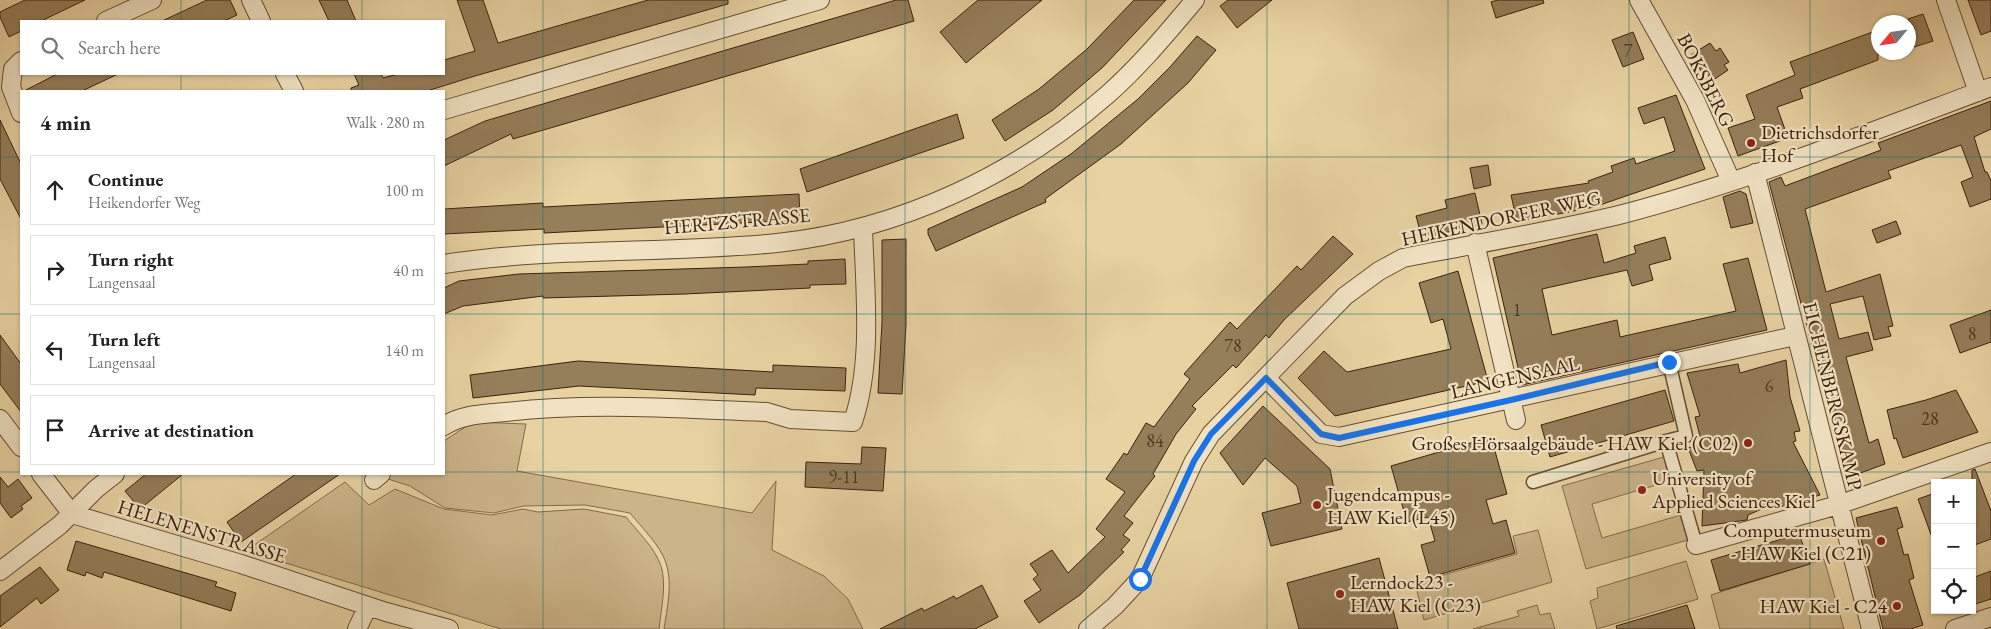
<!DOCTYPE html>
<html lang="en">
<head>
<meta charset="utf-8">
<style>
	:root { --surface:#fff; --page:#f2f2f2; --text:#222; --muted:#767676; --line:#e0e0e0 }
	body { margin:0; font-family:"EB Garamond",serif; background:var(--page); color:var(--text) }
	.controls { position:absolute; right:15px; bottom:15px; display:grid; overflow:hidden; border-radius:0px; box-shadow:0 1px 4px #0004 }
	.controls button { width:45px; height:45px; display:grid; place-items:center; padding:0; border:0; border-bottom:1px solid var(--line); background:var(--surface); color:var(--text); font:25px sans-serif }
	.compass { position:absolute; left:1871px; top:15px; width:45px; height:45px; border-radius:50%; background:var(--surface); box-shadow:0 1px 4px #0004; rotate:241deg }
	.stop { position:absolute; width:15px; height:15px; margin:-11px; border:4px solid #1a73e8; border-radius:50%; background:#fff }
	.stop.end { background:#1a73e8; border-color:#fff; box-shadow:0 1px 5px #0008 }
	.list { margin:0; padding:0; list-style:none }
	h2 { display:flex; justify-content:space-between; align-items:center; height:65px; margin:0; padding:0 20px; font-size:21px }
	h2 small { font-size:16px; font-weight:400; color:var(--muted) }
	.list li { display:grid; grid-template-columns:32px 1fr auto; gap:15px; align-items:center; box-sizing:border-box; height:70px; margin:0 10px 10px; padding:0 10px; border:1px solid var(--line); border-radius:0px }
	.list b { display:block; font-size:19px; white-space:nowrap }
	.list p { margin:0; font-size:16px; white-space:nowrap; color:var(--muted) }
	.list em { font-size:16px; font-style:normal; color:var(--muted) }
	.icon { flex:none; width:28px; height:28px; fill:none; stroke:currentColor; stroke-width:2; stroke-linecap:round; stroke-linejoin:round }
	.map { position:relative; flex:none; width:1991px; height:629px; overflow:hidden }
	.search { position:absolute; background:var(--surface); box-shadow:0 1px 4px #0004; left:20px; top:20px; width:425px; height:55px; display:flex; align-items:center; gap:12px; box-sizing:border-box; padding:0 18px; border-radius:0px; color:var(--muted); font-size:19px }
	.panel { position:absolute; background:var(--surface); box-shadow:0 1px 4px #0004; left:20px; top:90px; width:425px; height:385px; border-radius:0px }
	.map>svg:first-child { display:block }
</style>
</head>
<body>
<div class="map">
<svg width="1991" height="629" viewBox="0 0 1991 629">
	<rect width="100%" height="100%" fill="#e8d2a2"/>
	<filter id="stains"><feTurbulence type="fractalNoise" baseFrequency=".004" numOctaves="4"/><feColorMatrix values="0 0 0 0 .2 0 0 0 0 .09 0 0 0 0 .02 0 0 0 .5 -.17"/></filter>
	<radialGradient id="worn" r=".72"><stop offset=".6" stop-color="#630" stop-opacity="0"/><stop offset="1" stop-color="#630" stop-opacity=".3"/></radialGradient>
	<!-- green -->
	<path fill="#cbb488" stroke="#836b4a" d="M473,422L526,424L517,471L752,513L776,481L772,550L824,576L848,599L863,629H664C667,608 673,584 666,563C660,545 642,528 630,513L585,505L523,506L494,513L445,508L410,486L385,478L391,474H444V441Z
		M1664,457L1670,481L1592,504L1602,538L1681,515L1688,540L1586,569L1562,486Z
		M345,482L369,505L395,489L444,509L492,515L523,509L538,512L584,509L626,517C638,532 655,548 661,566C667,585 661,609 659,629H501L253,553L250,548Z
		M1538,530L1552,582L1424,620L1415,583L1517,554L1513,536Z
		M1824,559L1844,629H1720L1711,595Z
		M1686,561L1698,599L1597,629L1590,601L1598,598L1597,588Z
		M1537,605L1540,615L1550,613L1555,629H1473L1519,616L1517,611Z"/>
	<!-- building -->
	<path fill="#957e5a" stroke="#3b220c" d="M25,0H85L41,21H21V31L9,37L0,17V12Z
		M207,0H230L237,15L224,21H162Z
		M319,0H347L356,21H329Z
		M457,0H483L498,43L648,0H728V4L475,76L427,91H351V88L359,85L354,74H381L383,78L398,74H444V60L475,51Z
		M896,0H908L914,21L513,139L511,134L444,166V140L485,121Z
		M978,0H1042L966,63L940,32Z
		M1134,0H1166L1103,67L1053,110L1005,141L992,120L1039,89L1087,49Z
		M1228,0H1272L1237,28L1220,6Z
		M1498,0H1543L1544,3L1496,18L1491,2Z
		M1968,0H1991V31L1981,35Z
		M1923,14L1933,41L1908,49V19Z
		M1878,30V60L1800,89L1803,98L1777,107L1788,138L1738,156L1728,128L1755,119L1746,95L1795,75L1790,62Z
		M1633,32L1644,59L1623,67L1612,40Z
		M1197,36L1216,50L1188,83L1121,144L1045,199L1046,202L936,251L928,234V229L1022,187L1071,154L1138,99L1170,67Z
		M1710,43L1716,51L1720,48L1729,62L1724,65L1728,70L1709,83L1691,55Z
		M57,74H118L82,91H24Z
		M1676,95L1705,169L1594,207L1517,222L1511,195L1589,183L1588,181L1613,172L1611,166L1634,158L1636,164L1675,151L1664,117L1644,124L1638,108Z
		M1991,101V129L1974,137L1985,172H1987L1991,181V199L1970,207L1961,182L1973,177L1961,145L1888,171L1891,178L1805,209L1826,292L1880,274L1893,326L1888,327L1891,336L1874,340L1863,296L1830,304L1839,339L1868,332L1873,350L1846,357L1869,443L1878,439L1885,464L1847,478L1769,182L1781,177L1785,186L1881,150L1878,143Z
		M957,114L964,138L807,192L800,169Z
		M0,120L21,164V219L0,179Z
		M1488,165L1491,185L1474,189L1470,168Z
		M1740,191L1746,194L1753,223L1731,228L1723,197Z
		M1475,193L1482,224L1422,238L1416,216L1447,208L1445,200Z
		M799,194L800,220L544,233V229L444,234V209L543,203V207Z
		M1896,221L1901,234L1877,243L1872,230Z
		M1597,234L1604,263L1636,253L1634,246L1665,237L1671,259L1649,265L1653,280L1632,286L1627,270L1542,289L1552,335L1617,320L1620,337L1736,311L1723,264L1748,258L1767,330L1522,385L1493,258Z
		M1333,236L1353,254L1284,320L1269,338L1266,335L1236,368L1233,365L1192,406L1196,409L1176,434L1153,474L1155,476L1124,516L1133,523L1123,535L1130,540L1121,550L1124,552L1080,595L1039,623L1024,601L1041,590L1033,579L1038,575L1030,564L1052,550L1068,573L1105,537L1096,529L1125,492L1106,479L1124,453L1127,455L1146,423L1154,427L1190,379L1184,374L1230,322L1237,329L1297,266L1301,270Z
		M906,239V325L902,394L878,393L882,322V240Z
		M845,259L846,284L810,285V288L685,294L543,298V296L463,306L444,314V288L459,281L519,274L746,267L808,264V261Z
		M1458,271L1488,381L1335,416L1298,378L1324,351L1347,372L1451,349L1443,319L1431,323L1419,283Z
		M1991,310V342L1960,353L1950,325Z
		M0,335L21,364V412L0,384Z
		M1786,360L1790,397L1800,431L1794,432L1796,441L1793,442L1820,495L1774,509L1773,504L1748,515L1747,520L1702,526L1704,470L1697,471L1688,448L1702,444L1695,417L1700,416L1687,373L1738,364L1740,373Z
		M578,361L773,372V365L846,368L845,391L756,388L755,395L579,386L473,398L470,375Z
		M1665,390L1674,421L1550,457L1541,425Z
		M1956,390L1978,432L1903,458L1896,438L1894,439L1887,410L1926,400Z
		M1263,406L1330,469L1342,529L1271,546L1262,513L1301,503L1297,486L1265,458L1243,485L1220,453Z
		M1491,437L1507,494L1486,500L1493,524L1506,520L1515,553L1430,577L1421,545L1435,541L1428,517L1407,522L1391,466Z
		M862,447L886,448L883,491L805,487L806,462L861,464Z
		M1975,469L1991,511V539L1972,546V470Z
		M146,474H183L140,509L125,491Z
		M296,474H340L241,542L227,522Z
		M0,477L8,487L18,479L32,498L21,506L23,509L11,518L0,503Z
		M1935,493V539L1933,540L1918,499Z
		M1897,507L1903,527L1897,529L1904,555L1908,554L1914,578L1909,580L1923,625L1911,629H1883L1856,518Z
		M1799,534L1810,564L1720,591L1711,560Z
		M76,541L217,582L215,586L236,593L231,611L104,572L102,578L86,572L85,576L67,570Z
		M1379,558L1398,629H1299L1287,583Z
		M40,567L59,590L41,604L37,598L0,627V596Z
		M1991,571V599L1972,605V578Z
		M982,585L998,617L975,629H880L922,608L924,611L954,596L956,599Z
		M1687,605L1695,629H1617L1616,626Z"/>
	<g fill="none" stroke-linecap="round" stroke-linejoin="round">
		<defs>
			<path id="pedestrian" d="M1669,362L1686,436L1666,441L1696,545
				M1533,482L1666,441"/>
			<path id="minor" d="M251,0L261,21
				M1639,0L1695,100L1731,181
				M1946,0L1978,92
				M106,21L152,0
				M21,61L13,69L11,87L21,113
				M285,74L294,91
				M444,110L820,0
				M1755,173L1871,629
				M1475,243L1516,420
				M444,264C554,247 666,254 777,243C899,230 1016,175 1107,95C1140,66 1167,33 1195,0
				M1266,378L1321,434L1339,437L1795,336
				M0,419L21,447
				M444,426C462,414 485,414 506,412C593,402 680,409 767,412L790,419L853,422C873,361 865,292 863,228
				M41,474L72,514L241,564L386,612L449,629
				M374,480L381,474
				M1696,545L1838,505L1991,452
				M0,571L60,525L96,489L115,474
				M357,629L368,606
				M1088,629L1115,606L1140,579L1194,461L1211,434L1345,296L1379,271L1403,258C1475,244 1548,232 1619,215C1745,182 1868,133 1991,87
				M1955,629L1991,617"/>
		</defs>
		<!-- pedestrian casing -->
		<use href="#pedestrian" stroke="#664e32" stroke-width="15"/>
		<!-- minor casing -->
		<use href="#minor" stroke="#664e32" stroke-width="20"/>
		<!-- pedestrian -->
		<use href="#pedestrian" stroke="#f0e2c3" stroke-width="12"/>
		<!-- minor -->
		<use href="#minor" stroke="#f0e2c3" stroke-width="18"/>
	</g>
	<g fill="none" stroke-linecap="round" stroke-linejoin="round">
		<!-- route -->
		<path stroke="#1a73e8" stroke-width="6" d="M1140,579L1194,461L1211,434L1266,378L1321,434L1339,438L1511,400L1669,362"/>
	</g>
	<!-- grid -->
	<path fill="none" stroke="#0f766e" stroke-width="1" stroke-opacity="0.55" d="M181,0V21M362,0V21M543,0V629M724,0V629M905,0V629M1086,0V629M1267,0V629M1448,0V629M1629,0V629M1810,0V629M181,74V91M362,74V91M0,157H21M444,157H1991M0,314H21M444,314H1991M0,472H21M444,472H1991M181,474V629M362,474V629"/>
	<!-- markers -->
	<g fill="#8f2418" stroke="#f0e2c3" stroke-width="2">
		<circle cx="1751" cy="143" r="5"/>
		<circle cx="1748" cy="443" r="5"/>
		<circle cx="1642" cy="490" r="5"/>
		<circle cx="1317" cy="505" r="5"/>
		<circle cx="1881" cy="541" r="5"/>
		<circle cx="1340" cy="594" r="5"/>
		<circle cx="1897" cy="606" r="5"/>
	</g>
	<g text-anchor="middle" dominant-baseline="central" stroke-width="4.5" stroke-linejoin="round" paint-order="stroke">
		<!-- number labels -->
		<g font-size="18" fill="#523920">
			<text x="1628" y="50">7</text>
			<text x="1517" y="309">1</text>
			<text x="1972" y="333">8</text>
			<text x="1233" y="345">78</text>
			<text x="1769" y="385">6</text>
			<text x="1930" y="418">28</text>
			<text x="1155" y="440">84</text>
			<text x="844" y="476">9-11</text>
		</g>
		<!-- street labels -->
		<g font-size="20" fill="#3b220c" stroke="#f0e2c3">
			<text transform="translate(1706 80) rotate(63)">BOKSBERG</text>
			<text transform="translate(1501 218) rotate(-12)">HEIKENDORFER WEG</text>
			<text transform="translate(737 221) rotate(-5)">HERTZSTRASSE</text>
			<text transform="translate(1515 377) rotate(-13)">LANGENSAAL</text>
			<text transform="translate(1833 396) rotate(76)">EICHENBERGSKAMP</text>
			<text transform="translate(202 531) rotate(17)">HELENENSTRASSE</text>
		</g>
		<!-- poi labels -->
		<g font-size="20" fill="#3b220c" stroke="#f0e2c3" text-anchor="start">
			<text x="1761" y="132">Dietrichsdorfer<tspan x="1761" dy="23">Hof</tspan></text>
			<text x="1738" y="443" text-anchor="end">Großes Hörsaalgebäude - HAW Kiel (C02)</text>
			<text x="1652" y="478">University of<tspan x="1652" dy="23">Applied Sciences Kiel</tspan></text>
			<text x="1327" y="494">Jugendcampus -<tspan x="1327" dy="23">HAW Kiel (L45)</tspan></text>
			<text x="1871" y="530" text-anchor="end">Computermuseum<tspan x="1871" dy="23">- HAW Kiel (C21)</tspan></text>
			<text x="1350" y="582">Lerndock23 -<tspan x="1350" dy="23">HAW Kiel (C23)</tspan></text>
			<text x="1887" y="606" text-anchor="end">HAW Kiel - C24</text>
		</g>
	</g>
	<rect width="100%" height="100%" filter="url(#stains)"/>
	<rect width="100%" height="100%" fill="url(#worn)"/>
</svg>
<div class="controls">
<button>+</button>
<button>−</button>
<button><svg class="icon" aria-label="locate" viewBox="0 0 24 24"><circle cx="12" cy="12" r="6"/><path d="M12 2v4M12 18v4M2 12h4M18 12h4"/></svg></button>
</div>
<svg class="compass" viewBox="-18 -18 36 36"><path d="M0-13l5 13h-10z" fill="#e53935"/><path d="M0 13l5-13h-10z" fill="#767676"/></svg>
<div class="stop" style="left:1140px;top:579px"></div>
<div class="stop end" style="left:1669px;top:362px"></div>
<div class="search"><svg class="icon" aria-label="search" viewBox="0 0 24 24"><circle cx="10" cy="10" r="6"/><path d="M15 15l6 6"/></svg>Search here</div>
<section class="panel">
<h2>4 min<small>Walk · 280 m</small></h2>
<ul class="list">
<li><svg class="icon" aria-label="ahead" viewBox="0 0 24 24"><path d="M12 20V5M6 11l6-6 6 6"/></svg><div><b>Continue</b><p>Heikendorfer Weg</p></div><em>100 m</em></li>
<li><svg class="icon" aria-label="right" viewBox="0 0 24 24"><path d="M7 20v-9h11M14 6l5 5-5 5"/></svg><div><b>Turn right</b><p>Langensaal</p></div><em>40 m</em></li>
<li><svg class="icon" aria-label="left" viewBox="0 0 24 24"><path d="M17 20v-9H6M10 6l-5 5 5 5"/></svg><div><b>Turn left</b><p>Langensaal</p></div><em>140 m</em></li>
<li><svg class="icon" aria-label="arrive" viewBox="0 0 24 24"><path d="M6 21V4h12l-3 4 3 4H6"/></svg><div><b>Arrive at destination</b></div></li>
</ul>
</section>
</div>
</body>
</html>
